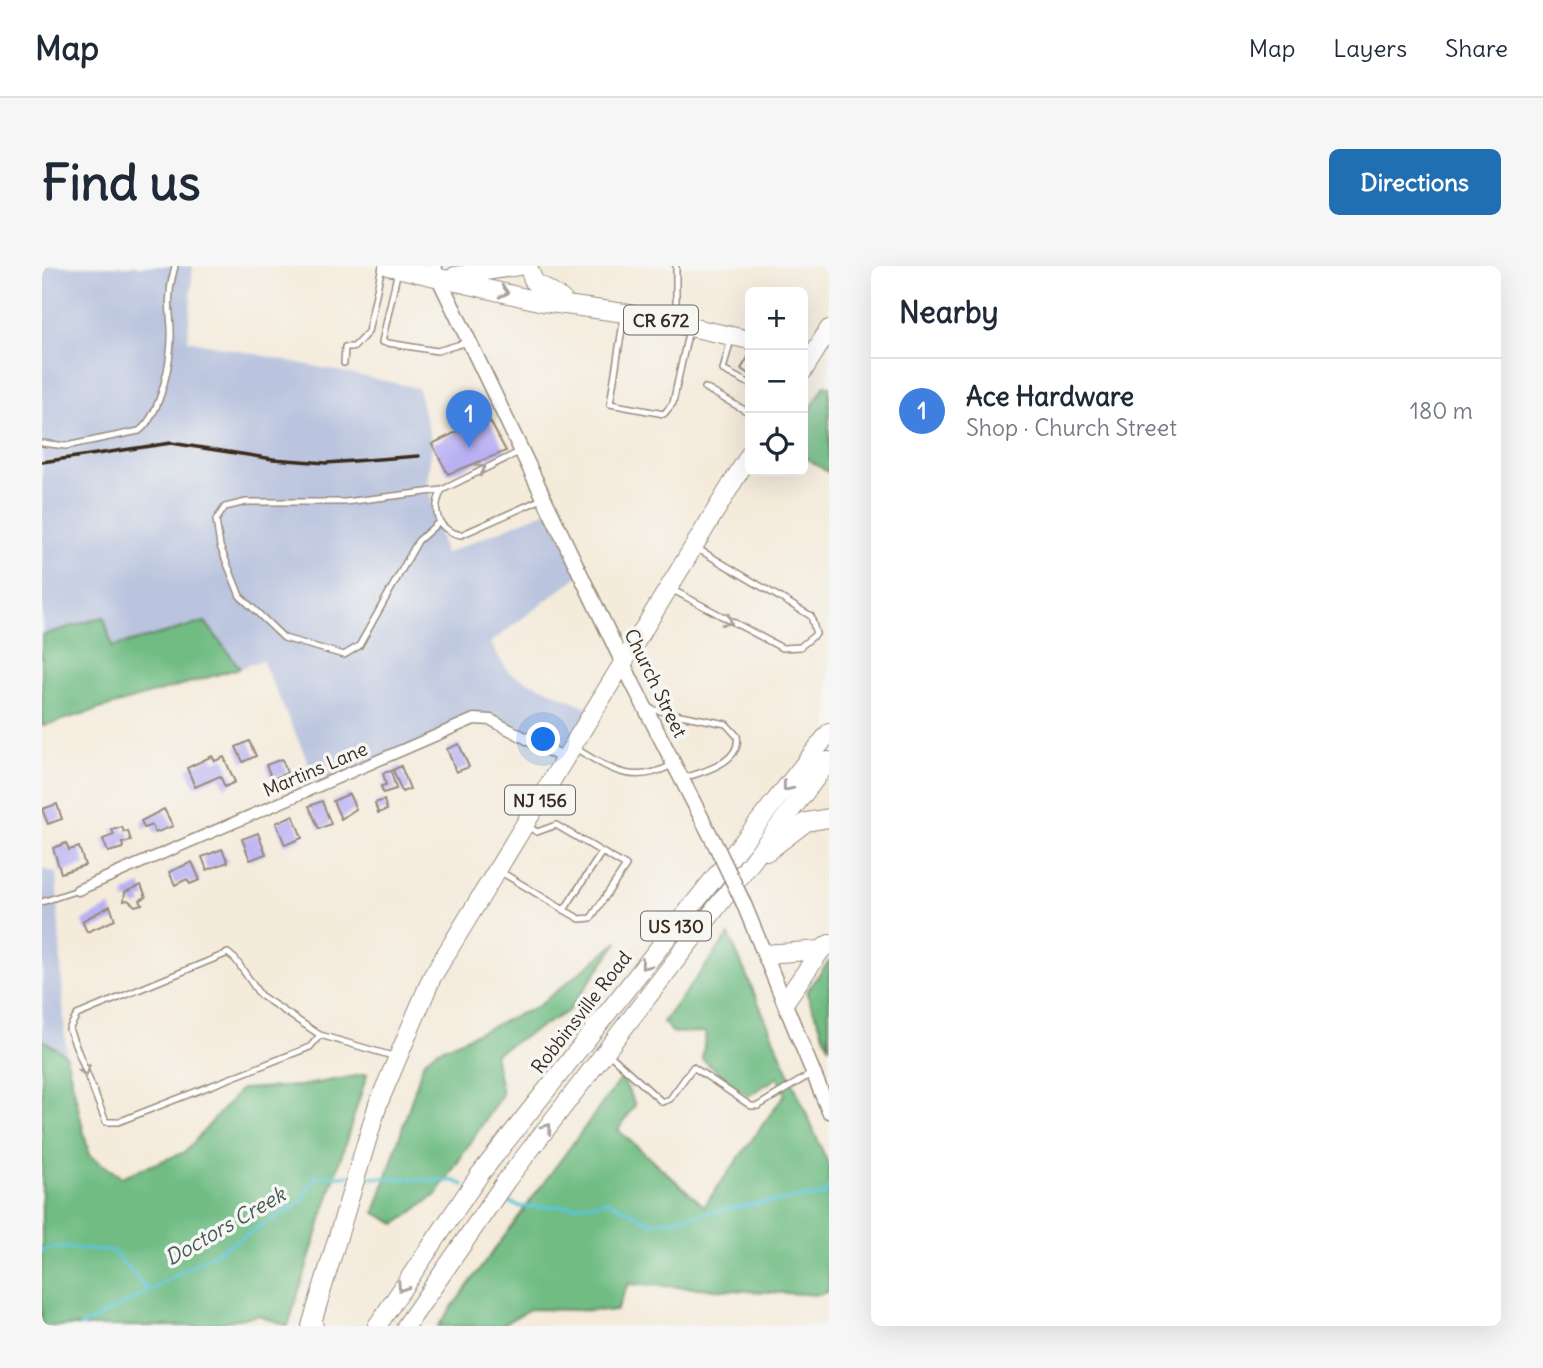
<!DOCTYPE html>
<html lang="en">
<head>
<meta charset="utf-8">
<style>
	:root { --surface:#fff; --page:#f6f6f7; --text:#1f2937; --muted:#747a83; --line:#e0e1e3; --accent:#1f6fb2 }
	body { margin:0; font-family:Delius,sans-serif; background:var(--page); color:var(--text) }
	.controls { position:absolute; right:21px; top:21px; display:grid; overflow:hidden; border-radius:10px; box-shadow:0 7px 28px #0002 }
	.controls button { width:63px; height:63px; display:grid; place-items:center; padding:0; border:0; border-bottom:2px solid var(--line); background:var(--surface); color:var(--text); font:35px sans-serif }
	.you { position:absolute; left:502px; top:474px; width:24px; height:24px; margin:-18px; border:5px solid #fff; border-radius:50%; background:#1a73e8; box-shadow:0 0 0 10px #1a73e833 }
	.badge { display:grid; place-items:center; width:46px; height:46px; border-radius:50%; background:var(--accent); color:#fff; font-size:23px; font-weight:700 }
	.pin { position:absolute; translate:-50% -58px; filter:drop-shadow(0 2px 4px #0008) }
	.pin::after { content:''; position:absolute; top:37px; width:24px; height:21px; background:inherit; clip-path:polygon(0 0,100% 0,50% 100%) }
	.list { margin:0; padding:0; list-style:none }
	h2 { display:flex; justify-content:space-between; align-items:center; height:91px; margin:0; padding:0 28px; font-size:30px }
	h2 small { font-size:23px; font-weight:400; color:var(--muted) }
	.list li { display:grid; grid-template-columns:46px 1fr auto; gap:21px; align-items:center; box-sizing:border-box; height:105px; padding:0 28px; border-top:2px solid var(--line) }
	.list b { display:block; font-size:26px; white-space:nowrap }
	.list p { margin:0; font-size:23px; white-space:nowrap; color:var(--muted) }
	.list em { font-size:23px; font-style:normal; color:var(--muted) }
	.icon { flex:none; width:38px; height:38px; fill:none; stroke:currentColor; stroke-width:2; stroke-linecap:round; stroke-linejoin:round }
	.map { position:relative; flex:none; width:787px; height:1060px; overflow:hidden; border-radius:10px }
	header { display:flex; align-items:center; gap:42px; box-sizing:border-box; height:98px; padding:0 35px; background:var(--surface); border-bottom:2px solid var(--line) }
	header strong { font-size:33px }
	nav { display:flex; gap:38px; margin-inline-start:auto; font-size:24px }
	.intro { display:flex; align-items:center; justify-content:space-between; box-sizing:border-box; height:168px; padding:0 42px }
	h1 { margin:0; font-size:49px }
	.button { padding:18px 32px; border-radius:10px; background:var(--accent); color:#fff; font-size:24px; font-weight:700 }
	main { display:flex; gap:42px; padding:0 42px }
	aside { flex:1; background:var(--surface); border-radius:10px; box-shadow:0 7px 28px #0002 }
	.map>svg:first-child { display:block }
</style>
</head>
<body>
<header>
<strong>Map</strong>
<nav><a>Map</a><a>Layers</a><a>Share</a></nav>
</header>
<div class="intro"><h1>Find us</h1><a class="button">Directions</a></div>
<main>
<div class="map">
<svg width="787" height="1060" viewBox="0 0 787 1060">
	<rect width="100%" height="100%" fill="#f6f6f2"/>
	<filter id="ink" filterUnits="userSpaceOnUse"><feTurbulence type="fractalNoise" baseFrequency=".0143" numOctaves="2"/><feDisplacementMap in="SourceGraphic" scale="14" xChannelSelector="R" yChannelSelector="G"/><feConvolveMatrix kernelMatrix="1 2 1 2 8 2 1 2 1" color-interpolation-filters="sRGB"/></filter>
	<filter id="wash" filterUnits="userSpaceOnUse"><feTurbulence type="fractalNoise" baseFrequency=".00686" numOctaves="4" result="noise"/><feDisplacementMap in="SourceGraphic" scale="28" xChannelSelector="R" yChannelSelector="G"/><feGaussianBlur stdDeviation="1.57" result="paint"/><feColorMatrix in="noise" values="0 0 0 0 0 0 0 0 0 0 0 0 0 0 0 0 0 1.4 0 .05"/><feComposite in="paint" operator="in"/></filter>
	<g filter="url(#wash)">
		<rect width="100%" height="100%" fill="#f4ebdb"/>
		<!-- industrial -->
		<path fill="#bac4de" d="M0,0H151L146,74L376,122L390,178L385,216L402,288L507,244L539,308L448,377L467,407L552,444L523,493L440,452L277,520L220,394L198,402L163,356L70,381L61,351L0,369Z
			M0,603L14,607L24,789L0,773Z"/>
		<!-- forest -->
		<path fill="#70bc83" stroke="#567350" stroke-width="2" d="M783,119L787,120V207L761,190V155Z
			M62,351L70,381L163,356L198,402L0,460V369Z
			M687,669L787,900V1025L777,1029L586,1018L574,1045L488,1043L458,1060H396L580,811L593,839L576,864L662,940L743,828L736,811L706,830L660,793L664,766L631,767L621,756Z
			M577,675L526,745L452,788L460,828L395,928L354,958L333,947L382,795L394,785L496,740Z
			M787,695V781L764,726Z
			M0,773L24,789L47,889L79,911L143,886L199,823L258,820L325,808L246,1060L216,1049L161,1060H0Z"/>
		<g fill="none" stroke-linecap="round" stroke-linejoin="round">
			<!-- stream -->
			<path stroke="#5ac4d5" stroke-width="3.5" d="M319,911L413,915L422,919
				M459,933L480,941L533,940L566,935L611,957L712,938L782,929L787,921
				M0,985L13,981L70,985L107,1025
				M39,1060L107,1025L257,938L274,910H307"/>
		</g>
		<g id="blocks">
			<!-- building -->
			<path fill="#bab1f3" d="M708,88V109L699,103Z
				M439,154L442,159L448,155L464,185L406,208L390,178Z
				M207,475L214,490L201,496L194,481Z
				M417,478L427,501L414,506L405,483Z
				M170,490L173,495L182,491L193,516L183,521L178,510L153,521L145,502Z
				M240,493L245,507L230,513L224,499Z
				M359,500L368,523L360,526L351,504Z
				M349,505L354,523L341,527L339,520L344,519L341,507Z
				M307,528L314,543L299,553L291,535Z
				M342,534L345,544L336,547L333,537Z
				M280,535L289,558L277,563L267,540Z
				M15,538L20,553L6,558L0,543Z
				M122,543L131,560L113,567L110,559L102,562L99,555Z
				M251,549L260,572L243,579L234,557Z
				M80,561L82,566L86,565L89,575L80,577L81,582L66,586L61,573L72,569L70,564Z
				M216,567L224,588L208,594L200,573Z
				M24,577L27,584L37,581L43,599L19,607L11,582Z
				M180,583L186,596L165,604L160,591Z
				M150,596L158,614L148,618L145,613L133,619L127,606Z
				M99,619L104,631L98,634L100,638L93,640L86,634L82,635L83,626Z
				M68,640L73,654L45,666L40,655Z"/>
		</g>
	</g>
	<g filter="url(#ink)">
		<use href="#blocks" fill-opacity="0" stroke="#988a7c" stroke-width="2"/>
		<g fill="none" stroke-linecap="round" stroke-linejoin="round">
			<defs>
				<path id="service" d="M356,4L340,76L395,85L426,76
					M582,50L568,138L622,148L631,137L647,63
					M634,56V0
					M689,73L681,104L708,118
					M302,97L303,81H312L326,66L340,0
					M663,122L708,147
					M0,177L24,180L97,165C119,149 130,92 129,65C129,52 126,40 128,27C128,18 131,9 133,0
					M400,224C389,245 395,264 419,269L500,233
					M397,256L376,275L317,380L302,389L242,372L198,330L178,280L174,254L183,241L204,236H303L400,224L477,186
					M629,323L740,382L758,381L774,368L769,350L656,283
					M608,443L684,458L695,470C700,496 661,506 642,512
					M533,482C568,503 590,520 630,499
					M459,606L522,644L560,586L514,559L495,566L485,560
					M0,636L36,624
					M522,644L538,653L549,652L584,600L560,586
					M278,769L268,781L76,856H64L27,763L35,749L186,687L194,694L218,729L278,769L354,791
					M567,788L620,836L628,833L651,801L709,840H716L769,808"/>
				<path id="minor" d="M36,624L432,453L449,454L523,493"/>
				<path id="tertiary" d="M391,0L591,418L677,586
					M701,636L787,845"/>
				<path id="primary" d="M346,0L501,36L583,47L708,74
					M486,0L492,16L520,33
					M413,10L476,0
					M761,105L787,63
					M269,1060L336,838L390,711L708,188"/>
				<path id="trunk" d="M726,585L764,556L787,552
					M724,688L779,684
					M744,734L779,684L787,678
					M270,1057L272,1060
					M335,1060L438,908L787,467
					M364,1060L464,915L787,495"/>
			</defs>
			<!-- service casing -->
			<use href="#service" stroke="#988a7c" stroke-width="8"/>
			<!-- minor casing -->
			<use href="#minor" stroke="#988a7c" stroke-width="13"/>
			<!-- tertiary casing -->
			<use href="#tertiary" stroke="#988a7c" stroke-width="17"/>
			<!-- primary casing -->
			<use href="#primary" stroke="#988a7c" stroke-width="20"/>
			<!-- trunk casing -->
			<use href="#trunk" stroke="#988a7c" stroke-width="20"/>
			<!-- service -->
			<use href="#service" stroke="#fff" stroke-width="5"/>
			<!-- minor -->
			<use href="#minor" stroke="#fff" stroke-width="10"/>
			<!-- tertiary -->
			<use href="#tertiary" stroke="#fff" stroke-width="14"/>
			<!-- primary -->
			<use href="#primary" stroke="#fff" stroke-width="18"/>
			<!-- trunk -->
			<use href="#trunk" stroke="#fff" stroke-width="18"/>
			<!-- rail -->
			<path stroke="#3b2a1e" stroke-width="3.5" d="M0,196L129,177L231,193L284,197L377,190"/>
			<defs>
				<path id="tertiary-bridge" d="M677,586L701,636"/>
			</defs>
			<!-- tertiary-bridge casing -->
			<use href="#tertiary-bridge" stroke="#988a7c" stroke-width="17" stroke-linecap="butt"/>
			<!-- tertiary-bridge -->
			<use href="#tertiary-bridge" stroke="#fff" stroke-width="14"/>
		</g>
		<!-- one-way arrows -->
		<defs><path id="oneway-chevron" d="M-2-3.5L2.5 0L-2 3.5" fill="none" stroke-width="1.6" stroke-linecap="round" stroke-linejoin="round" transform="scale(1.75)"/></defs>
		<g stroke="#a79f9a">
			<use href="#oneway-chevron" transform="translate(462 26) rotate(14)"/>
			<use href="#oneway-chevron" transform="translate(439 203) rotate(-25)"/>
			<use href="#oneway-chevron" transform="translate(686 355) rotate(30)"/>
			<use href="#oneway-chevron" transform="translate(745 521) rotate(129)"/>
			<use href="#oneway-chevron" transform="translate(603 699) rotate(129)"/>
			<use href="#oneway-chevron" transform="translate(43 805) rotate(68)"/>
			<use href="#oneway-chevron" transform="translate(505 862) rotate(-52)"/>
			<use href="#oneway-chevron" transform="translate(360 1021) rotate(123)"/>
		</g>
	</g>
	<g text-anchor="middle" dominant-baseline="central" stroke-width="7" stroke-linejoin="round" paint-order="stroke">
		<!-- shield labels -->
		<g fill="#f6f6f2" stroke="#73675e" stroke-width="2">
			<rect x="582" y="39.5" width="74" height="29" rx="5"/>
			<rect x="463" y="519.5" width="70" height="29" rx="5"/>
			<rect x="599" y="645.5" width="70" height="29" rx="5"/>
		</g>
		<g font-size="18" font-weight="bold" fill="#3b2a1e">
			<text x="619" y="54">CR 672</text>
			<text x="498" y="534">NJ 156</text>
			<text x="634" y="660">US 130</text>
		</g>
		<!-- street labels -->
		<g font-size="19" fill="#3b2a1e" stroke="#f6f6f2">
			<text transform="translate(614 417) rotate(64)">Church Street</text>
			<text transform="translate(273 503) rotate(-23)">Martins Lane</text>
			<text transform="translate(539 746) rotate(-52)">Robbinsville Road</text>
		</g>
		<!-- water labels -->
		<g font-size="21" font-style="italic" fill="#445855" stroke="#f6f6f2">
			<text transform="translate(183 960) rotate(-30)">Doctors Creek</text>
		</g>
	</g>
</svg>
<div class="controls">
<button>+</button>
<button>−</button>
<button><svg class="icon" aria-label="locate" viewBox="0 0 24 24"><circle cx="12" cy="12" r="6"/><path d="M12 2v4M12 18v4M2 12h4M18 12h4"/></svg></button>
</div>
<div class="you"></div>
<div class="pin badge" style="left:427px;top:182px;background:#3f7fe0">1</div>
</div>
<aside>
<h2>Nearby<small></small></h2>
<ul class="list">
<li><span class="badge" style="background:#3f7fe0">1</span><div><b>Ace Hardware</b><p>Shop · Church Street</p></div><em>180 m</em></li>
</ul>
</aside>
</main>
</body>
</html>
